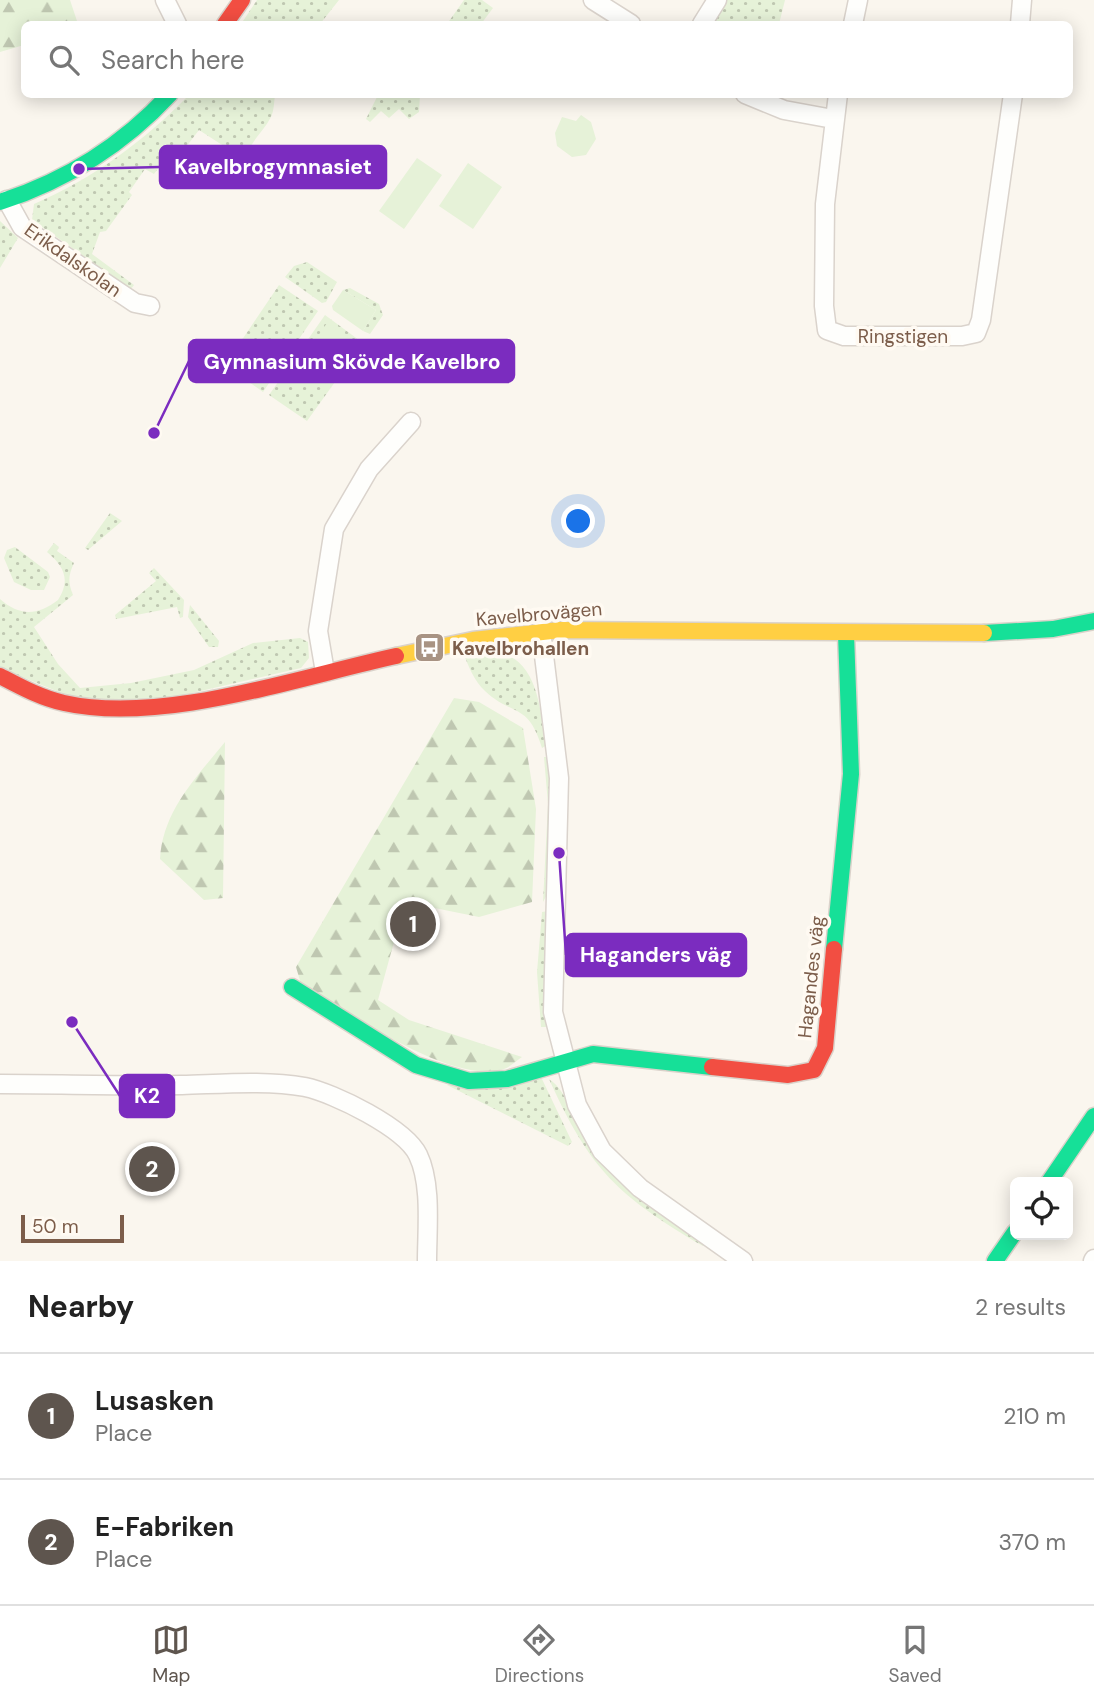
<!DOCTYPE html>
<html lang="en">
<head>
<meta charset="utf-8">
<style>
	:root { --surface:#fff; --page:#f2f2f2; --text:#222; --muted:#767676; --line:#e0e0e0; --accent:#5e554e }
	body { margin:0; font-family:"DM Sans",sans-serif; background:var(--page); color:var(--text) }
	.controls { position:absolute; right:21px; bottom:21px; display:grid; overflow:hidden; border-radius:10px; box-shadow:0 4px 18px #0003 }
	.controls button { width:63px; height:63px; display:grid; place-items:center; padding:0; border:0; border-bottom:2px solid var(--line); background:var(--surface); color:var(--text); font:35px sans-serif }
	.scale { position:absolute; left:21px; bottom:18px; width:103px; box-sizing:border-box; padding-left:7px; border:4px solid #7c5d4a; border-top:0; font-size:19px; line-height:24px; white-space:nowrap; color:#7c5d4a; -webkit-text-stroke:5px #fffaf2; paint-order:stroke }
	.you { position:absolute; left:579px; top:522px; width:24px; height:24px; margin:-18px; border:5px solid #fff; border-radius:50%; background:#1a73e8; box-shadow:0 0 0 10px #1a73e833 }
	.badge { display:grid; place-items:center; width:46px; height:46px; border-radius:50%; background:var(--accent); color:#fff; font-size:23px; font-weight:700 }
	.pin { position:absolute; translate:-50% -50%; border:4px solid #fff; box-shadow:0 2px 7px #0006 }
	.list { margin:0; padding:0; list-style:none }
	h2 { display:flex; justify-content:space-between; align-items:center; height:91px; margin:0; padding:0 28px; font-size:30px }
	h2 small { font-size:23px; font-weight:400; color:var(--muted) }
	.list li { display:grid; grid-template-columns:46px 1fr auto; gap:21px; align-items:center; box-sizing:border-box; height:126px; padding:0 28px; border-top:2px solid var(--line) }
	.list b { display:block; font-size:26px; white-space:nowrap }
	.list p { margin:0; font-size:23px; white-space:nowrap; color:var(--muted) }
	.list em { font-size:23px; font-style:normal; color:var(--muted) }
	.icon { flex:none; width:38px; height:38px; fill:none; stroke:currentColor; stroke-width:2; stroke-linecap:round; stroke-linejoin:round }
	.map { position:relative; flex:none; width:1094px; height:1261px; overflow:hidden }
	.search { position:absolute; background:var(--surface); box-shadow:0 4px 18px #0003; left:21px; right:21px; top:21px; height:77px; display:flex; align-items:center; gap:18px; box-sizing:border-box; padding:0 24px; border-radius:10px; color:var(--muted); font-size:26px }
	.sheet { height:343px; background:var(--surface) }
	nav { display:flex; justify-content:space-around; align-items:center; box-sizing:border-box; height:98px; border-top:2px solid var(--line); background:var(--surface); font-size:19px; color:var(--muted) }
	nav a { display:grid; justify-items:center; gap:4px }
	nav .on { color:var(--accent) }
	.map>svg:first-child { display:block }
</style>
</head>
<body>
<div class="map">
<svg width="1094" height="1261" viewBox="0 0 1094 1261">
	<defs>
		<pattern id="grass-dots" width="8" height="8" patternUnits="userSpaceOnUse" patternTransform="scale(1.75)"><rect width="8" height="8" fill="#e6f2d8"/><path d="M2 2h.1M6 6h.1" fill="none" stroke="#bfc7b1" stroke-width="1.8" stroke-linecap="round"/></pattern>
		<pattern id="forest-firs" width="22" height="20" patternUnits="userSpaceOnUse" patternTransform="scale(1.75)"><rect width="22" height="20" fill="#e6f2d8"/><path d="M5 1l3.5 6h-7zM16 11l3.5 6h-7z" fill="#bfc7b1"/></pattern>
	</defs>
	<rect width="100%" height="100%" fill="#faf6ee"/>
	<!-- grass -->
	<path fill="url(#grass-dots)" d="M257,0H339L320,24H241Z
		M464,0H482L493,8L481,24H447Z
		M723,0H785L779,24H709Z
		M189,95H275C274,102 274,111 271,117C260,138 236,152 249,178L227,163L233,152L199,130L183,151L174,147L154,174L145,169L129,192L132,195L106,231L100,232L92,254L134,285L131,289L32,220L34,204C94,178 144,141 189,95Z
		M378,95H420L419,112L409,119L399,109L389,118L381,111L370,122L366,119Z
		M0,221L18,238L0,268Z
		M307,262L337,282L326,302L322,303L285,277L294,266Z
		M279,285L318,311L263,392L225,365Z
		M350,288L379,304L383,315L370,334L363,331L376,310L343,290Z
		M325,315L363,343L307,421L269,395Z
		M110,513L122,521L88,550L85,548Z
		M54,543L59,547L57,551L74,563C68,576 68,582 73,595L34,627L58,664L80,688L131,683L194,670L253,643L300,638L308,642L309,658L301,668L153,702L81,701L0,668V599C19,616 37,616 58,600C71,580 64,566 47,552Z
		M15,547L48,572L50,577L44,590H31L14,582L4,558L7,550Z
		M154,568L184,600L183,617L180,618L177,607L116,619L115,615L156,581L149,573Z
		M190,605L219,641L218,647H209L188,617Z
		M496,650C540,663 538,706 547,745L542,748C528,702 513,717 485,691C474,681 468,665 463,652Z
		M544,757H549L553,788L550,889L543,902L548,804Z
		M548,911L543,1000L547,1027H541L537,972L542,912Z
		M542,1079L572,1142L568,1146L447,1085Z
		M549,1079C569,1091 581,1137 598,1157C626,1194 666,1217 705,1241L703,1246C618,1196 590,1170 549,1079Z"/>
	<!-- forest -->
	<path fill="url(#forest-firs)" d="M0,0H70L78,24H24V45L0,52Z
		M454,698L479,702L523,728L536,809L532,902L479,917L405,902L378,1000L409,1020L522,1057C516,1061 510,1067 504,1069C451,1086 347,1011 301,984L296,967Z
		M225,742L223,898L204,900L160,859C163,810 196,778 225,742Z"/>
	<!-- green -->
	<path fill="#e6f2d8" d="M581,115L591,122L596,139L586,155L572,157L557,146L555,133L562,117L576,121Z
		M417,158L442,175L404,229L379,211Z
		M468,163L502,187L473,229L439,206Z
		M343,290L376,310L363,331L333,310L332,306Z
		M327,323L354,342L325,385L298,365Z"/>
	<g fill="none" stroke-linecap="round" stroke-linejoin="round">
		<defs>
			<path id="street" d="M165,0L177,24
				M593,0L631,24
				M702,24L717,0
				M853,24L858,0
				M1020,24L1022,0
				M745,94L784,110L833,119
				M838,94L825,204L824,306L827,330L844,336H962L976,333L981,320L1013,94
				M7,200L22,227L135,303L150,306
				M541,631L559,778L553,1012L577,1105L602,1151L640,1188L743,1261
				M325,672L318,631L334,529L369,469L411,422
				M0,1084C61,1084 121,1086 182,1085C221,1084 266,1080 305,1087C334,1093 405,1128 418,1155C432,1184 427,1229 427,1261
				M1093,1261L1094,1259"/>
			<path id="fast" d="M0,202C67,180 122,146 170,94
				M984,633L1053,629L1094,621
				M834,949L851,774L846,634
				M292,987L416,1065L469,1081L507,1079L593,1054L712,1067
				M1049,1182L1094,1116
				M995,1261L1015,1232"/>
			<path id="slow" d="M396,656L473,640L560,630L984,633"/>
			<path id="jam" d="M225,24L242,0
				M0,676C21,687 41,698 64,703C162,725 299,677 396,656
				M712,1067L788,1075L814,1070L825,1048L834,949"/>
		</defs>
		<!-- street casing -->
		<use href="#street" stroke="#dad3cc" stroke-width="21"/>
		<!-- fast casing -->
		<use href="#fast" stroke="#dad2ca" stroke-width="19"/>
		<!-- slow casing -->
		<use href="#slow" stroke="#dad2ca" stroke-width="19"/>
		<!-- jam casing -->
		<use href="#jam" stroke="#dad2ca" stroke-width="19"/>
		<!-- street -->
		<use href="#street" stroke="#fefefc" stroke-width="18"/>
		<!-- fast -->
		<use href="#fast" stroke="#16e098" stroke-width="16"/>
		<!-- slow -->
		<use href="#slow" stroke="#ffcf43" stroke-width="16"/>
		<!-- jam -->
		<use href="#jam" stroke="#f24e42" stroke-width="16"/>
	</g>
	<!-- icons -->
	<defs>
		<symbol id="bus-square" viewBox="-11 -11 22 22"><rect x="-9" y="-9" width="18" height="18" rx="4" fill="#a89383" stroke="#fffaf2"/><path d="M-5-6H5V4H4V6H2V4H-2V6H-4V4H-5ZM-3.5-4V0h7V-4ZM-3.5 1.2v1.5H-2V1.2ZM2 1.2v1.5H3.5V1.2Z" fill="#fff"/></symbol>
	</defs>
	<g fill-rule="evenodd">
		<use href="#bus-square" x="412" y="630" width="35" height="35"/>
	</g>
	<g text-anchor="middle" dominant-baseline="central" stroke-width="7" stroke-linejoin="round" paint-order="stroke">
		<!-- street labels -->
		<g font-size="19" fill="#7c5d4a" stroke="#fffaf2">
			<text transform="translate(73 260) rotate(35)">Erikdalskolan</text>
			<text x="903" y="336">Ringstigen</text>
			<text transform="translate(539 614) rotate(-5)">Kavelbrovägen</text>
			<text transform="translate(811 977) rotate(-84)">Hagandes väg</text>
		</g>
		<!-- poi labels -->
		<g font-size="19" font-weight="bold" fill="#7c5d4a" stroke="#fffaf2" text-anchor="start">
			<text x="452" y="648">Kavelbrohallen</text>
		</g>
	</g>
	<!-- callouts -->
	<path fill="none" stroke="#7b2cbf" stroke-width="2.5" d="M79 169L160 167M154 433L189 361M559 853L566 955M72 1022L120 1096"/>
	<g fill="#7b2cbf" stroke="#fffaf2" stroke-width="2.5">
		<circle cx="79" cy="169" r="7"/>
		<circle cx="154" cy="433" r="7"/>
		<circle cx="559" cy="853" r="7"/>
		<circle cx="72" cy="1022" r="7"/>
	</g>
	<g fill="#7b2cbf" stroke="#7b2cbf" stroke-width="2.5">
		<rect x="160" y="146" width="226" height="42" rx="7"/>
		<rect x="189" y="340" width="325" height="42" rx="7"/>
		<rect x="566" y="934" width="180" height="42" rx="7"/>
		<rect x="120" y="1075" width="54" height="42" rx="7"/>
	</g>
	<g font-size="21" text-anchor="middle" font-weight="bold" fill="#fff">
		<text x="273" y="174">Kavelbrogymnasiet</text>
		<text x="352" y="369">Gymnasium Skövde Kavelbro</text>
		<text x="656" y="962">Haganders väg</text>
		<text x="147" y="1103">K2</text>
	</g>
</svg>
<div class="controls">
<button><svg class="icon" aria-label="locate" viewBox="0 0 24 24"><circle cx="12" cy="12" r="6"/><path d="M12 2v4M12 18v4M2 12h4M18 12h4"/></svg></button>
</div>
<div class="scale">50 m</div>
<div class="you"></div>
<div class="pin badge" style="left:413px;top:924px">1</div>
<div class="pin badge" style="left:152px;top:1169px">2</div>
<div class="search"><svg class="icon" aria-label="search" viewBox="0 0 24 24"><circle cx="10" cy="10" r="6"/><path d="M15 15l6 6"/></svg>Search here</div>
</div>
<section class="sheet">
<h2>Nearby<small>2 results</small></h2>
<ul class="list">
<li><span class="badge">1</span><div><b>Lusasken</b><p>Place</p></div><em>210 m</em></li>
<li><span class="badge">2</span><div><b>E-Fabriken</b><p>Place</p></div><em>370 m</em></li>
</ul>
</section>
<nav>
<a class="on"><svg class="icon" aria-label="map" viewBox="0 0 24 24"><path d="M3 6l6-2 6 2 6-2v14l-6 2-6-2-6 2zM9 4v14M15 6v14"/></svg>Map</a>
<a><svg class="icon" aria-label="directions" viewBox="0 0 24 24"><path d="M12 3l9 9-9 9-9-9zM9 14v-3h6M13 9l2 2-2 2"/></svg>Directions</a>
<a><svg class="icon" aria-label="saved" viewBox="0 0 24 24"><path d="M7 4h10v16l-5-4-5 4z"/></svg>Saved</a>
</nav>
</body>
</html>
